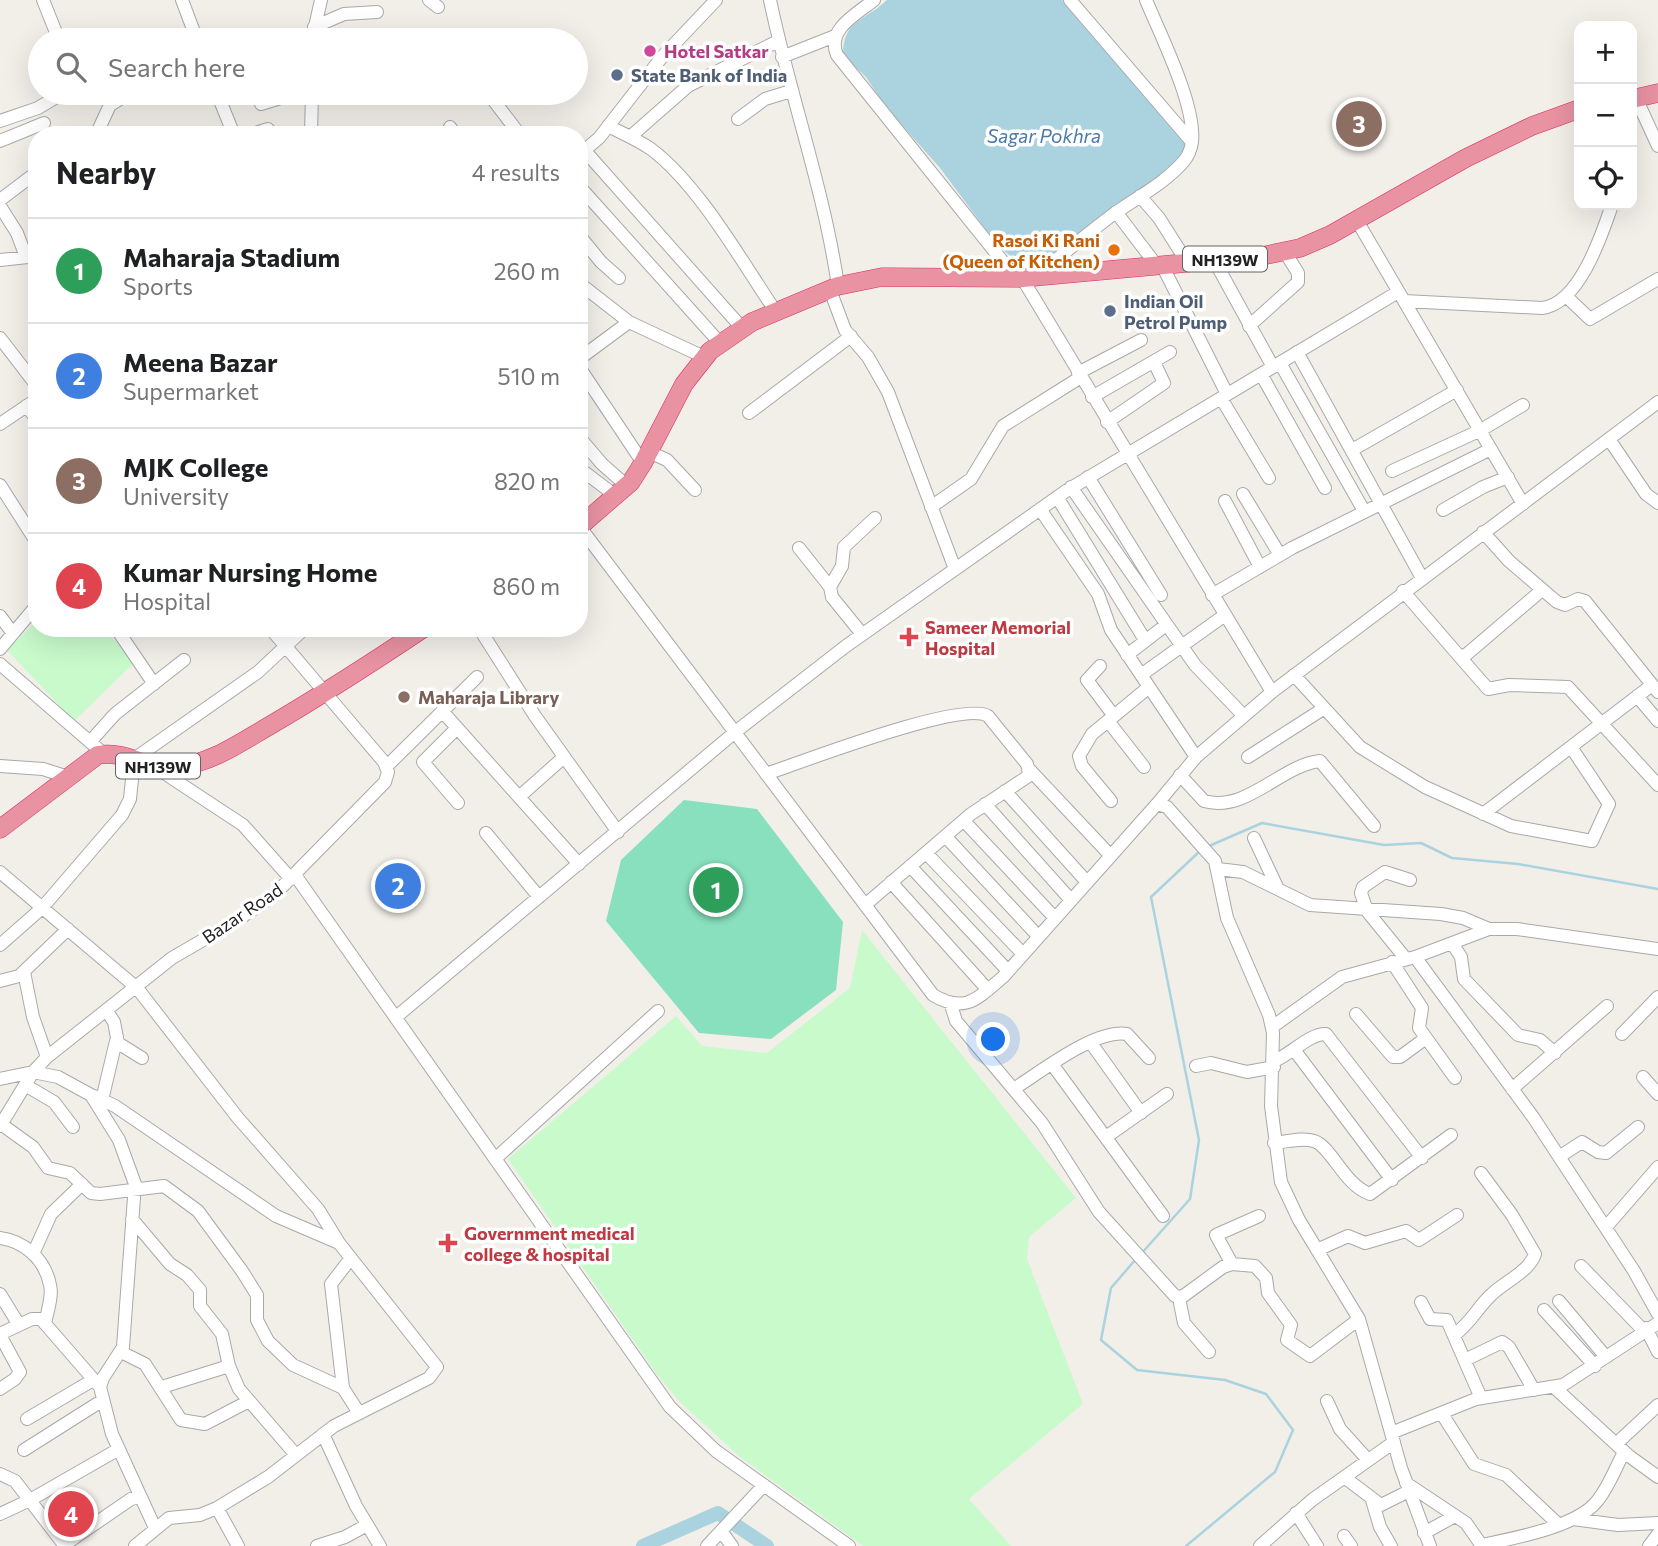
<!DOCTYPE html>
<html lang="en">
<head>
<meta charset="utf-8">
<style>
	:root { --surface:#fff; --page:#f6f6f6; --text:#202124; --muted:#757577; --line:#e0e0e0; --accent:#db2777 }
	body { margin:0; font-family:Commissioner,sans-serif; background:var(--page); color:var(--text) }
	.controls { position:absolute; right:21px; top:21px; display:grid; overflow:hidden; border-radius:14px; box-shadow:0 7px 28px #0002 }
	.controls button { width:63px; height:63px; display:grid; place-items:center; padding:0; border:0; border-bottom:2px solid var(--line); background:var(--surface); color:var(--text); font:35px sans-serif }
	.you { position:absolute; left:994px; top:1040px; width:24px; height:24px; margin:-18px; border:5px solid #fff; border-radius:50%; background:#1a73e8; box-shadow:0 0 0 10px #1a73e833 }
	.badge { display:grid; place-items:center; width:46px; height:46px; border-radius:50%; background:var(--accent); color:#fff; font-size:23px; font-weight:700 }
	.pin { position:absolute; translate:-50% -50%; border:4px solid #fff; box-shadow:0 2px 7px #0006 }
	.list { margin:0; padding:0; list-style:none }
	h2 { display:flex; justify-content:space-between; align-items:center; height:91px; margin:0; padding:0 28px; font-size:30px }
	h2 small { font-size:23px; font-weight:400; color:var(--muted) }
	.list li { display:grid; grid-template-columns:46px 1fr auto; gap:21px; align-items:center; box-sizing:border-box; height:105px; padding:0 28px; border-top:2px solid var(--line) }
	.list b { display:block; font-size:26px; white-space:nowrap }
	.list p { margin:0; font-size:23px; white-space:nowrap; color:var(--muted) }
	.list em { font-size:23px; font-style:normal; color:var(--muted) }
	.icon { flex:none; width:38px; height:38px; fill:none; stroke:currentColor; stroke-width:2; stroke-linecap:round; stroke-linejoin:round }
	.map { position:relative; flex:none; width:1658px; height:1546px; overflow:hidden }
	.search { position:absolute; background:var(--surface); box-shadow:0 7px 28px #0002; left:28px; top:28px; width:560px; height:77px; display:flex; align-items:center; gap:18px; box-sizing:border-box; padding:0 24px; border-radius:38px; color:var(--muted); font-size:26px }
	.panel { position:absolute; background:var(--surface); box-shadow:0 7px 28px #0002; left:28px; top:126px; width:560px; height:511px; border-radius:28px }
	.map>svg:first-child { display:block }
</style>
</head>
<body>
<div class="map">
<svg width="1658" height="1546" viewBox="0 0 1658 1546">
	<rect width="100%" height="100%" fill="#f2efe9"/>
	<!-- park -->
	<path fill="#c8facc" d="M37,621V628H103L135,662L74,721L7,650Z
		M862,930L1076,1198L1029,1237L1027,1259L1083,1404L969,1499L1011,1546H863L740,1457L680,1402L656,1373L508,1159L676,1016L702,1046L767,1053L850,988Z"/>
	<!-- pitch -->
	<path fill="#88e0be" d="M684,800L757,809L843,922L836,990L771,1039L699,1033L606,921L621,860Z"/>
	<!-- water -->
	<path fill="#aad3df" d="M887,0H1062L1188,145L1179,160L1055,256L1018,262L998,246L940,168L885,106L866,77L843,56C843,19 864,22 887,0Z"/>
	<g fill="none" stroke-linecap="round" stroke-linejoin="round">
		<!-- stream -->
		<path stroke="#aad3df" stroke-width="2.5" d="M1209,846L1262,823L1384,845L1421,843L1452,858L1518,864L1658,889
			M1141,1254L1190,1199L1199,1140L1151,897L1200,851
			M1136,1259L1111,1288L1101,1340L1137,1370L1225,1380L1266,1394L1293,1430L1275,1472L1186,1546"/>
		<!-- river -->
		<path stroke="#aad3df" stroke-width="14" d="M643,1546L718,1513L767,1546"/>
		<defs>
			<path id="minor" d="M43,0L59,40
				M182,0L197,40
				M429,0L438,7
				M770,0C790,96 824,189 838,286
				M874,0C857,14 826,29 837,55L1016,278
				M1070,0L1192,142
				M314,27L344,14L377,12
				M312,40L321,0
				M377,40L386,37L391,40
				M782,57L835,36
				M217,93L234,135
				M488,93L520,135
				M1636,98L1658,146
				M261,104L297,93
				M738,119L765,99L791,91
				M0,121L38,108L63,93
				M608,126C622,133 638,140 651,149C699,185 742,262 776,312
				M450,127L456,135
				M96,135L110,105L130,93
				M249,135L268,129L273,135
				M311,135L312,93
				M630,137L688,86L778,41
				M0,141L44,123
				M585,151L742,328
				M580,154L599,138L662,57L716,0
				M579,186L720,343
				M1140,196L1159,218L1187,262
				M0,200L37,172
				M0,206L17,233L26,257
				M1116,212L1157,266
				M1356,219L1523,504
				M579,235L601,262L619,278
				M0,260L37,256
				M1214,260L1273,367
				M1162,265L1227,394
				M1036,276C1062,255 1088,233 1115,213C1138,197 1165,183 1184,161C1188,156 1191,149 1192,142C1196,105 1160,34 1146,0
				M1022,278L1272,692
				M579,283L629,322L704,357
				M830,290L845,330L868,357L888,392L955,569
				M1567,297L1590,319L1658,279
				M1404,301L1542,308C1579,304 1601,237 1612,205
				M1249,326L1298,282V273L1285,252
				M0,338L37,386
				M1297,352L1422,578
				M579,359L629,322
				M1280,363L1364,511
				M579,367L643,463
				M1078,373L1141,340
				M1261,374L1325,488
				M1092,397L1170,352
				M1221,398L1269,478
				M26,406L37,419
				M749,413L851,336
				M1107,422L1164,383L1154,362
				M0,424L37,399
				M579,437L602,464L627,486
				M1609,439L1646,494L1658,503
				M1352,450L1457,390
				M649,452L667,460L695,490
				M579,468L616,496
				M1392,471L1481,430L1523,405
				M1088,477L1161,595
				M0,485L37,543
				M1071,487L1195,665L1244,716
				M1243,494L1280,555
				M1057,497L1145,640
				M1225,501L1260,567
				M931,507L971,479L1003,426L1081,377
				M1040,509L1098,594L1111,630L1196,757
				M1443,510L1483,487L1508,477
				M580,527L933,995C965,1014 977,999 1003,977L1157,804L1167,807L1215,861L1227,918L1269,1015L1273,1033L1271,1106L1281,1182L1299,1220L1359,1319L1401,1468L1430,1546
				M1483,532L1509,561L1557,602L1565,605L1578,599L1585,601L1658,692
				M799,548L830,587
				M1403,591L1460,657L1467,654L1542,590
				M1212,595L1292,548L1491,449
				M0,616L12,632
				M116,628L154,684
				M479,628L535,716L618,832
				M862,634L832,597L830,587L842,566L844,547L875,518
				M0,649L37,605
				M1127,655L1166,625
				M1460,657L1488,689L1509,685L1568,687L1658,785
				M0,664L104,754
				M1100,666L1087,680L1114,716
				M1141,675L1225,615
				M1294,675L1360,747L1425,787L1511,826L1592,841L1609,804L1571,747
				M1637,696L1658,721
				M442,711L579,864
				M1108,721L1144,767
				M457,728L423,762L458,803
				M90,742L115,714L184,660
				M1248,757L1323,709
				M0,766L43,769L68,777
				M155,767L243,825L291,879
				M386,767L477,677
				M1029,769L1110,855
				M766,774C802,762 962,700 988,716L1027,764L1029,773L1027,777L971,814L865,905
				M1180,775L1204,801C1247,813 1281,765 1320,761L1374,826
				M1005,791L1086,881
				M519,797L564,757
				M1111,801L1082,766L1079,756L1092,734L1149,687
				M985,804L1070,899
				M1157,804L1196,757L1272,692L1658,402
				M1483,814L1652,685
				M964,821L1054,917
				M486,833L539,897
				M946,837L1038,936
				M1254,838L1278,889
				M927,854L1023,954
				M910,866L1008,971
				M1218,869L1243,872L1310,905L1441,914L1463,918L1489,929
				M0,872L137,988L238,1118L318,1209L339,1243L437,1367L429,1378L334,1426L268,1477L217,1508L200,1515L169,1518L135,1546
				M295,875L670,1407L716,1451L849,1546
				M891,882L988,990
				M1452,943L1461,957L1464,979L1518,1035L1540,1040L1555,1053
				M0,945L42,908L122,815L130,799L134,759L258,672L305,628
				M1415,957L1533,1117L1634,1271L1658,1314
				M1406,959L1367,911L1361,893L1363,887L1385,872L1410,880
				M1392,962L1422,1008L1419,1028L1455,1078
				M24,972L33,1017L47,1057
				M0,981L19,976L68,929
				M951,1005L956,1021L1042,1123L1099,1212L1175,1296L1182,1297L1223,1267L1232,1264L1255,1266L1266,1278L1268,1293L1291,1325L1287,1340L1310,1356L1359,1319
				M106,1010L114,1022L118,1043L142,1058
				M1356,1014L1393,1057H1400L1426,1038
				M396,1017L734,733L846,646L1066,491L1398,292
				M1272,1027L1342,977L1415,957L1489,929H1517L1658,949
				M1622,1034L1658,997
				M1091,1043L1141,1113
				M1295,1051L1392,1180
				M1274,1061C1290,1055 1310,1033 1326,1034L1422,1158
				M1052,1064L1163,1216
				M1196,1066L1211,1063L1247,1072L1274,1067
				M1643,1077L1658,1094
				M0,1079L33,1072L47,1057L172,958L239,919L274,895L385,782L388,772L384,762L270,628
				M25,1085L54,1102L73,1127
				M1015,1088C1042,1071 1095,1029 1127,1034L1149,1058
				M1512,1089L1607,1006
				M94,1096L115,1106L276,1216L339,1243
				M102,1100L116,1041
				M1,1124L33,1147L48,1168L70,1173L91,1193L100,1194L164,1186L198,1211L242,1271L257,1295V1320L268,1341L293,1365L343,1388L359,1413
				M0,1126L33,1072L58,1077L91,1095L119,1140L135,1184L123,1347L103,1378L100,1387L112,1434L155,1528
				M1106,1137L1167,1094
				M1274,1143C1286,1142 1302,1137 1314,1141C1331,1146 1344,1185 1370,1194L1451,1135
				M1559,1157L1582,1142L1598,1152L1606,1153L1638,1127
				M495,1159L658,1011
				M132,1219L170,1264L187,1275L200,1290V1306L222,1334L229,1366L239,1389L296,1455
				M1606,1227L1658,1167
				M0,1238C24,1241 45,1259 50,1285C53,1296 47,1312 45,1324
				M1317,1250L1348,1236L1365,1243L1406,1231L1419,1240L1457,1215
				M33,1254L51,1214L82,1184
				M1232,1264L1216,1235L1259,1216
				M1581,1266L1643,1330
				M0,1294L19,1325
				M1179,1298L1184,1323L1209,1352
				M1559,1301L1606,1357
				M1421,1302L1430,1319L1447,1320L1481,1398
				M1544,1310L1595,1366
				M1646,1328L1658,1352
				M0,1334L32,1319H41L100,1387
				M0,1335L20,1372L15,1379L0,1389
				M1454,1335C1471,1323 1477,1308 1491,1295C1504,1282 1529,1272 1535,1254L1512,1215L1481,1173
				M121,1352L145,1364L181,1420L205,1424L249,1401
				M1465,1360L1502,1342L1509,1347L1534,1390
				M162,1387L229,1366
				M1554,1387L1629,1456L1658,1477
				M343,1388L331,1284L351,1258
				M1327,1401L1340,1429L1368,1460
				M1442,1414L1474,1464L1506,1475L1558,1524
				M27,1419L93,1380
				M1391,1433L1476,1399L1563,1385L1658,1323
				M323,1434L356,1506L380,1546
				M1616,1444L1658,1405
				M24,1450L103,1400
				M0,1474L15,1481L65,1546
				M1344,1477L1381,1505L1409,1491
				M1406,1483L1466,1523L1482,1546
				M1372,1500L1380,1527L1391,1546
				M217,1508L238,1546
				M1296,1513L1317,1546
				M0,1514L30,1500L119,1449
				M1573,1519L1618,1525L1658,1523
				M721,1531L732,1546
				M1424,1533L1455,1516
				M1344,1536L1351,1546
				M64,1545L131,1499L141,1497
				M1482,1545C1514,1538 1578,1527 1598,1500C1609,1486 1616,1467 1624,1452
				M317,1546L345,1537L367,1525
				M707,1546L764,1485
				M1260,1546L1312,1500L1394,1442
				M1649,1546L1658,1534"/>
			<path id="highway" d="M1632,99L1658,93
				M579,527L631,482L643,463L684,384L710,351L752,322L838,286L882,277L1022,278L1262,256L1300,248L1330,235L1466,158L1532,126L1579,109
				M0,829L98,755C126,750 148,770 176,767C210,764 240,743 269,726C322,695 373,662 424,628"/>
		</defs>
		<!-- minor casing -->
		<use href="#minor" stroke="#a9a9a9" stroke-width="14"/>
		<!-- highway casing -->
		<use href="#highway" stroke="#dc2a67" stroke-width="19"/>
		<!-- minor -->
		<use href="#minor" stroke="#fff" stroke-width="12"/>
		<!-- highway -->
		<use href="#highway" stroke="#e892a2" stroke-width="18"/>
	</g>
	<!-- markers -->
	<circle fill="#d1479c" stroke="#fff" stroke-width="2.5" cx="650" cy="51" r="7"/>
	<g fill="#5c6f8a" stroke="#fff" stroke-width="2.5">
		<circle cx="617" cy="75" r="7"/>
		<circle cx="1110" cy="311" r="7"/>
	</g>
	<circle fill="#e8710a" stroke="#fff" stroke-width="2.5" cx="1114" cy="250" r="7"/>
	<g fill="#e0444e" stroke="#fff" stroke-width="2.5">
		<path d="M905.5 626.5h7v7h7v7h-7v7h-7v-7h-7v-7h7z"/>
		<path d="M444.5 1232.5h7v7h7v7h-7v7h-7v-7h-7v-7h7z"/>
	</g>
	<circle fill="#8d6e63" stroke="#fff" stroke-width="2.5" cx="404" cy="697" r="7"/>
	<g text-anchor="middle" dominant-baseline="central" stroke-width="7" stroke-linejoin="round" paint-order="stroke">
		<!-- shield labels -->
		<g fill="#fff" stroke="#646464" stroke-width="2">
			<rect x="1183" y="246.5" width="84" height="25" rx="5"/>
			<rect x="116" y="753.5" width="84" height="25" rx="5"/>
		</g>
		<g font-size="16" font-weight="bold" fill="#222">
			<text x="1225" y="259">NH139W</text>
			<text x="158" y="766">NH139W</text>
		</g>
		<!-- hotel labels -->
		<g font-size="18" font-weight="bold" fill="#b23c85" stroke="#fff" text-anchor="start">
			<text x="664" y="51">Hotel Satkar</text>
		</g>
		<!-- service labels -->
		<g font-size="18" font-weight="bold" fill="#4e5e75" stroke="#fff" text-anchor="start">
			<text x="631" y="75">State Bank of India</text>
			<text x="1124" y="301">Indian Oil<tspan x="1124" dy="21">Petrol Pump</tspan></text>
		</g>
		<!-- food labels -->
		<g font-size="18" font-weight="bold" fill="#c56008" stroke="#fff" text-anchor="end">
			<text x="1100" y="240">Rasoi Ki Rani<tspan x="1100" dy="21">(Queen of Kitchen)</tspan></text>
		</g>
		<!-- health labels -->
		<g font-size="18" font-weight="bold" fill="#be3a42" stroke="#fff" text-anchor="start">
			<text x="925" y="627">Sameer Memorial<tspan x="925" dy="21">Hospital</tspan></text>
			<text x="464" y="1233">Government medical<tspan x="464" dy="21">college &amp; hospital</tspan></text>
		</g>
		<!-- education labels -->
		<g font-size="18" font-weight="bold" fill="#785e54" stroke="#fff" text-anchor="start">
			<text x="418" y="697">Maharaja Library</text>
		</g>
		<!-- street labels -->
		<g font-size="18" fill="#222" stroke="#fff">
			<text transform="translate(242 913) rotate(-34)">Bazar Road</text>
		</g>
		<!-- water labels -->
		<g font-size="19" font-style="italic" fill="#4a7aab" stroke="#fff">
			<text x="1044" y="135">Sagar Pokhra</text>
		</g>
	</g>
</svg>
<div class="controls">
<button>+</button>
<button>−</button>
<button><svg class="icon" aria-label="locate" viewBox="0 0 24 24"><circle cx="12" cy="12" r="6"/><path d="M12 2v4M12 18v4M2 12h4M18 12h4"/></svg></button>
</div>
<div class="you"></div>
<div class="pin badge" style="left:716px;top:890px;background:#2e9e5b">1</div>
<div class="pin badge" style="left:398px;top:886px;background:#3f7fe0">2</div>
<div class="pin badge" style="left:1359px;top:124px;background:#8d6e63">3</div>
<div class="pin badge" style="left:71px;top:1514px;background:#e0444e">4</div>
<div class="search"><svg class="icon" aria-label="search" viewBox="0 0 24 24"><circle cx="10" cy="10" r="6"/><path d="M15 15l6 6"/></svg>Search here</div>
<section class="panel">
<h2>Nearby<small>4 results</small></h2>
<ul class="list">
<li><span class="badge" style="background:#2e9e5b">1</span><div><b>Maharaja Stadium</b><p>Sports</p></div><em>260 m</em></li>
<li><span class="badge" style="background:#3f7fe0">2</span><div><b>Meena Bazar</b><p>Supermarket</p></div><em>510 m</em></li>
<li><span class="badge" style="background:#8d6e63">3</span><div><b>MJK College</b><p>University</p></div><em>820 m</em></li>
<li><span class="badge" style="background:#e0444e">4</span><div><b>Kumar Nursing Home</b><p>Hospital</p></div><em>860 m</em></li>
</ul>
</section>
</div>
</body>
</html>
